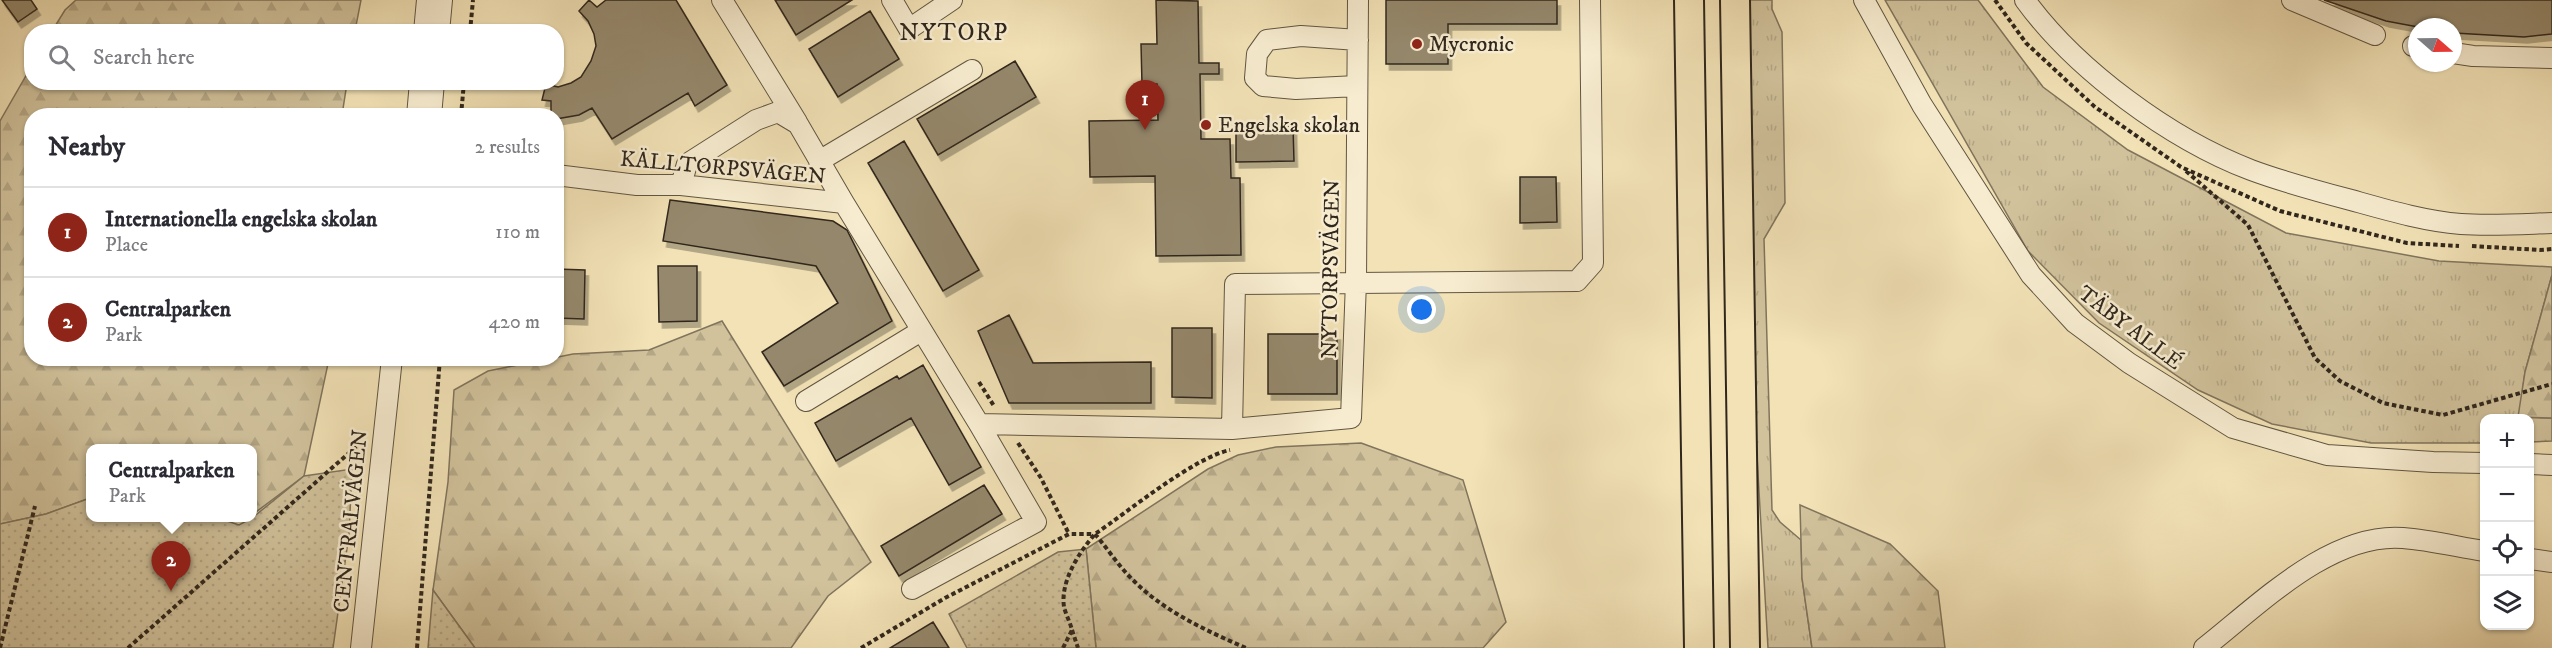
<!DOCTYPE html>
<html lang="en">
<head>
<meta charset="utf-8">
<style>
	:root { --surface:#fff; --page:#f7f7f7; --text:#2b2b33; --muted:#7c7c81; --line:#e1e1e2; --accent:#8f2418 }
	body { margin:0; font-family:"IM FELL DW Pica",serif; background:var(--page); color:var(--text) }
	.controls { position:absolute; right:18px; bottom:18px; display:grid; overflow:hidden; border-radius:12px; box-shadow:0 2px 4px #0004 }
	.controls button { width:54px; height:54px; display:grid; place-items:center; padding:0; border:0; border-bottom:2px solid var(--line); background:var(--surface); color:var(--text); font:30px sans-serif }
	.compass { position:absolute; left:2408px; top:18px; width:54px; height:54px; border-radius:50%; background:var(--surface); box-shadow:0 2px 4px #0004; rotate:110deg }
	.you { position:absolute; left:1422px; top:310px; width:21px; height:21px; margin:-15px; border:4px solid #fff; border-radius:50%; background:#1a73e8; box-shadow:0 0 0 9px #1a73e833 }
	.badge { display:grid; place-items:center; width:39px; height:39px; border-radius:50%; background:var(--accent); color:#fff; font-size:20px; font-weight:700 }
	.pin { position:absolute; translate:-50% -50px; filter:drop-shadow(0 2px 3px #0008) }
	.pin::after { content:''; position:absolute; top:32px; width:21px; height:18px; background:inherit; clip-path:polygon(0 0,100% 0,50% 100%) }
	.popup { position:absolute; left:86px; top:444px; width:171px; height:78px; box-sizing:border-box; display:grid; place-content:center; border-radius:12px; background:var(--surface); filter:drop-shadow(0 2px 4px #0005); font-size:20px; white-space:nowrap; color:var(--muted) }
	.popup b { font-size:22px; color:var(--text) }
	.popup::after { content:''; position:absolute; left:50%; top:100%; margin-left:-12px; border:12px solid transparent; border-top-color:var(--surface) }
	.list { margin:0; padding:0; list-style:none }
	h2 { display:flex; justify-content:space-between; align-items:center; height:78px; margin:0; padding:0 24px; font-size:26px }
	h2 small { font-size:20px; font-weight:400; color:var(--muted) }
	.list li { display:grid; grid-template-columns:39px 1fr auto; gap:18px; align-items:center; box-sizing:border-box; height:90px; padding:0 24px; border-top:2px solid var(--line) }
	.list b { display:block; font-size:22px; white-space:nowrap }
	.list p { margin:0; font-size:20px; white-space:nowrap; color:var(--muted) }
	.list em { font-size:20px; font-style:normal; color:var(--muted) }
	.icon { flex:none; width:33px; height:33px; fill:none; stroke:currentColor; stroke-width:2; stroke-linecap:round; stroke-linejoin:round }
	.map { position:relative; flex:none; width:2552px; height:648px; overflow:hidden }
	.search { position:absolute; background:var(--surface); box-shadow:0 2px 4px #0004; left:24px; top:24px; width:540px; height:66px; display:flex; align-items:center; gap:15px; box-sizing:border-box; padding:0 21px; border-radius:24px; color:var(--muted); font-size:22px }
	.panel { position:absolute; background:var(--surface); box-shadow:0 2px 4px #0004; left:24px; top:108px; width:540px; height:258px; border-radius:24px }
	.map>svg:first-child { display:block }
</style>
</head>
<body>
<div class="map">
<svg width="2552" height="648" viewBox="0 0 2552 648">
	<defs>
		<pattern id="grass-tufts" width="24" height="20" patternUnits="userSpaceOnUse" patternTransform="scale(1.5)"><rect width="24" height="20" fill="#d1c29c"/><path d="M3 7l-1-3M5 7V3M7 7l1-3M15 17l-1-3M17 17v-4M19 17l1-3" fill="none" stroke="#b4a786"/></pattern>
		<pattern id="forest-firs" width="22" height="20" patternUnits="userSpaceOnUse" patternTransform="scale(1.5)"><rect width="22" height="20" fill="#d1c29c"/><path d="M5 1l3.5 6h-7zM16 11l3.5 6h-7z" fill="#b4a786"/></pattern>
		<pattern id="park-dots" width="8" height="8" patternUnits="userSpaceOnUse" patternTransform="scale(1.5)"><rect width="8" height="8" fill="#d1c29c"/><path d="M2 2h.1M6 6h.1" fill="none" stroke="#b4a786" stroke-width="1.8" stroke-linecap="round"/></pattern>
		<filter id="shadow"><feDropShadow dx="3.5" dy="6" stdDeviation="0" flood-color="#0004"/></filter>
	</defs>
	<rect width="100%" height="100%" fill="#f2e2b6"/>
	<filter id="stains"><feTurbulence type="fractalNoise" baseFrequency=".00333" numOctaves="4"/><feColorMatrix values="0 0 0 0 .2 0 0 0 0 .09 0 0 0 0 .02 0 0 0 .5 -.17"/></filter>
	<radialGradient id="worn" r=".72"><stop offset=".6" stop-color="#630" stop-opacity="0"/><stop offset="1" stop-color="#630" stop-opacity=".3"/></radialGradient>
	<!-- grass -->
	<path fill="url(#grass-tufts)" stroke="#80745c" stroke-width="1.5" d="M1747,0H1772V9L1782,32L1785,203L1764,239L1772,510L1780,522L1801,540L1802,578L1812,648H1768L1754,404Z
		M1885,0H1978L2043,87L2128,150L2286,233L2439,261L2552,267V275L2525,372L2519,417L2552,418V441L2530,442V418H2484V443H2371L2272,424L2198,390L2099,323L2028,251Z"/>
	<!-- forest -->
	<path fill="url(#forest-firs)" stroke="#80745c" stroke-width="1.5" d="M76,0H361L355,31H52L65,10Z
		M31,67L32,82L347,83L342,115L32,116V358L329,359L304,476L252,515V448H90V498L46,514L0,524V121Z
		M2552,275V418L2518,417L2525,372Z
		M722,321L871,562L828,596L791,648H475L433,590L448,482L454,390L488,371L573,354L649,350Z
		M1361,443L1463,480L1506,622L1483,648H1096L1086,549L1208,469L1238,455L1276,447Z
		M1800,505L1890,544L1938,591L1945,648H1812L1802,578Z"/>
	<!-- park -->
	<path fill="url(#park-dots)" stroke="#80745c" stroke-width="1.5" d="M352,469L349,534L333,648H0V524L46,514L90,498V518H218L239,525L252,518L304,476Z
		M1086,549L1096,648H967L949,614L1058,552Z
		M433,590L475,648H428Z"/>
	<!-- building -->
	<path fill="#95886c" stroke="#30271c" stroke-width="1.5" filter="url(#shadow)" d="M2,0H31L37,9L18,22Z
		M589,0L597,7L606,0H676L727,85L695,106L688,93L612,139L592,108L579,115L556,119V116H551V101L542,100L546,84L558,87L571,83L581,77L591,61L596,46L594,34L588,21L579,11Z
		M775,0H852L796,35Z
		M1156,0L1198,1L1199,63H1219V74H1200L1201,139H1230L1231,178H1240L1241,255L1156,256L1155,176L1090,177L1089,121L1158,120L1157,84H1142L1141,44H1157Z
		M1386,0H1557V24H1448V64H1386Z
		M2324,0H2552V34L2524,37L2454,33L2453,27H2418L2386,21Z
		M870,11L899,59L838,97L809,49Z
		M1015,61L1036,97L938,155L917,119Z
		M1293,126L1294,161L1236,162V127Z
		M904,141L979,270L943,291L868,163Z
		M1520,177H1556L1557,222L1520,223Z
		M670,200L833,221L847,230L892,321L784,386L762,352L838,303L816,266L663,241Z
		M658,266H697V321L659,322Z
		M556,269L585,270L584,319L556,318Z
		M1009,315L1033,363L1151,362V403H1009L978,331Z
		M1172,328H1212V398L1172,397Z
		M1268,334H1337V394H1268Z
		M923,365L981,467L949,485L911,418L836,461L815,423L897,376L899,379Z
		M984,485L1002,514L899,576L881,546Z
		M933,622L949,648H890Z"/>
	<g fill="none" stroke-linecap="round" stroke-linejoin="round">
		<defs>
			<path id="minor" d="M722,0L797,122
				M892,0L909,29L952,0
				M1864,0L1922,105L2031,275L2075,323L2129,363L2233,428L2327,455L2433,462L2484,463
				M2025,0C2076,70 2170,139 2251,170C2283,182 2317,191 2351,200C2387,210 2424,221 2461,224C2491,226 2522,224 2552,223
				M2292,0L2375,35
				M424,32L427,0
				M439,32L442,0
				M2413,46L2417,47
				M2453,53L2473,56L2552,58
				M1357,86L1296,89L1263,86L1255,78L1257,54L1267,40L1301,36L1358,40
				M417,116L420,82
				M431,116L434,82
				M819,161L972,70
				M556,175L637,185H681L844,203L979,424L1232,429L1351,418L1356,281L1358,0
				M681,185L687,164L756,120L778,112L798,124L844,203
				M806,401L921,331
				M1232,429L1235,284L1577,281L1593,263L1590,0
				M2530,464L2552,465
				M2530,559L2552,562
				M912,589L1036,522L979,424
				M361,648L392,358
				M2204,648C2258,606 2330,532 2403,538C2430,540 2458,547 2484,551"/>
			<path id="highway" d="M1689,0L1699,648
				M1735,0L1745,648"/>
		</defs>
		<!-- minor casing -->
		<use href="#minor" stroke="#605642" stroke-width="22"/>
		<!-- highway casing -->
		<use href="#highway" stroke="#30271c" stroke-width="32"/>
		<!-- path -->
		<path stroke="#30271c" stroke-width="4" stroke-dasharray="4.5 3" stroke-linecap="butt" d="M1995,0L2026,43L2095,107L2181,167L2280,211L2407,243L2459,246
			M470,32L473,0
			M461,116L464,82
			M2186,171L2248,225L2315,358L2340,381L2383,403L2443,415L2552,384
			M2472,246L2540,250L2552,249
			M979,382L994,406
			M1018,443L1041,478L1069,534
			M1095,534C1108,549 1119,567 1134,581C1165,612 1207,631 1246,648
			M1072,630L1078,648
			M0,648L35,506
			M128,648L358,445
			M417,648L440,358
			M861,648L945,598L1069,534H1094
			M1063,648L1072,630C1070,622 1066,615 1064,607C1060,582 1079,552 1095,534C1129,511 1193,458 1230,450"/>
		<!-- minor -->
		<use href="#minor" stroke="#f7ecd0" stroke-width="20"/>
		<!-- highway -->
		<use href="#highway" stroke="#f2e2b6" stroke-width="28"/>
	</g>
	<!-- markers -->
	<g fill="#8f2418" stroke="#f7ecd0" stroke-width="2">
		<circle cx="1417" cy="44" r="6"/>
		<circle cx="1206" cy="125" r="6"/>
	</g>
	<g text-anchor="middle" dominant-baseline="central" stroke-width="5" stroke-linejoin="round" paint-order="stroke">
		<!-- poi labels -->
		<g font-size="22" fill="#30271c" stroke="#f7ecd0" text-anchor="start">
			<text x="1429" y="44">Mycronic</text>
			<text x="1218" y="125">Engelska skolan</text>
		</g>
		<!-- street labels -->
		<g font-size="22" fill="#30271c" stroke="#f7ecd0">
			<text transform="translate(723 168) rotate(5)">KÄLLTORPSVÄGEN</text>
			<text transform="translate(1331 269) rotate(-89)">NYTORPSVÄGEN</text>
			<text transform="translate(2130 328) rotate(37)">TÄBY ALLÉ</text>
			<text transform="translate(351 521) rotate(-84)">CENTRALVÄGEN</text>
		</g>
		<!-- neighbourhood labels -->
		<g font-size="24" letter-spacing="1.5" fill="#30271c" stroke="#f7ecd0">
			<text x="954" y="33">NYTORP</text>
		</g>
	</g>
	<rect width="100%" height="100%" filter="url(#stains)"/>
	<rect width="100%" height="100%" fill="url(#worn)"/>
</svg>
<div class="controls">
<button>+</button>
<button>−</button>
<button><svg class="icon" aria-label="locate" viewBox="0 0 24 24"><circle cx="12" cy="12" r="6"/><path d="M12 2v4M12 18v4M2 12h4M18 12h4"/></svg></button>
<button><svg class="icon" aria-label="layers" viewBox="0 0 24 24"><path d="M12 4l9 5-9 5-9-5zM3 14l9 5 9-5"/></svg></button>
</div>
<svg class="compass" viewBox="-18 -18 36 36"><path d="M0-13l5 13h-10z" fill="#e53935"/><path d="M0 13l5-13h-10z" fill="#7c7c81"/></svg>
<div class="you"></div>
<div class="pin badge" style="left:1145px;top:130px">1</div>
<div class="pin badge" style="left:171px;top:591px">2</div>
<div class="popup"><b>Centralparken</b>Park</div>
<div class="search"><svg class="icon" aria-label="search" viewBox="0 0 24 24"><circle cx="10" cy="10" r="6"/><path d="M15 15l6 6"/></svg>Search here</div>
<section class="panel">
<h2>Nearby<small>2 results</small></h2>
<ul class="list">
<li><span class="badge">1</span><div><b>Internationella engelska skolan</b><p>Place</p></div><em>110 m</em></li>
<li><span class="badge">2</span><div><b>Centralparken</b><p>Park</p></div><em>420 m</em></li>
</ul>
</section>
</div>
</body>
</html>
